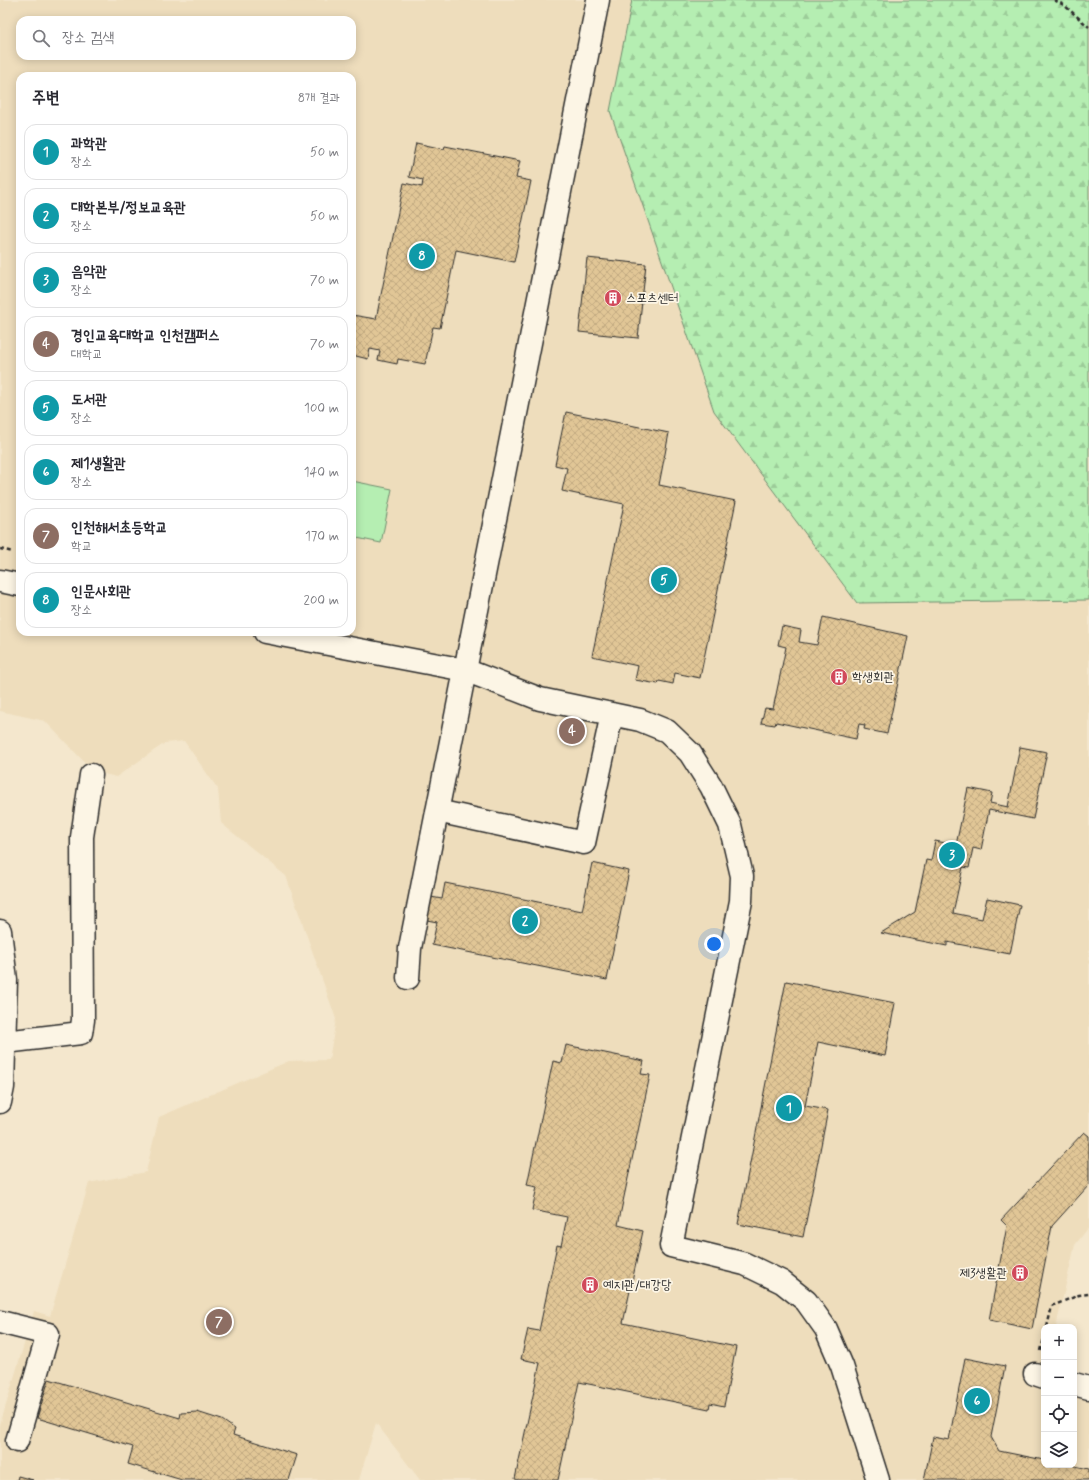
<!DOCTYPE html>
<html lang="ko">
<head>
<meta charset="utf-8">
<style>
	:root { --surface:#fff; --page:#f2f2f3; --text:#2b2b33; --muted:#7c7c81; --line:#e1e1e2; --accent:#d1495b }
	body { margin:0; font-family:Mynerve,"Poor Story",sans-serif; background:var(--page); color:var(--text) }
	.controls { position:absolute; right:12px; bottom:12px; display:grid; overflow:hidden; border-radius:8px; box-shadow:0 2px 10px #0003 }
	.controls button { width:36px; height:36px; display:grid; place-items:center; padding:0; border:0; border-bottom:1px solid var(--line); background:var(--surface); color:var(--text); font:20px sans-serif }
	.you { position:absolute; left:714px; top:944px; width:14px; height:14px; margin:-10px; border:3px solid #fff; border-radius:50%; background:#1a73e8; box-shadow:0 0 0 6px #1a73e833 }
	.badge { display:grid; place-items:center; width:26px; height:26px; border-radius:50%; background:var(--accent); color:#fff; font-size:13px; font-weight:700 }
	.pin { position:absolute; translate:-50% -50%; border:2px solid #fff; box-shadow:0 1px 4px #0006 }
	.list { margin:0; padding:0; list-style:none }
	h2 { display:flex; justify-content:space-between; align-items:center; height:52px; margin:0; padding:0 16px; font-size:17px }
	h2 small { font-size:13px; font-weight:400; color:var(--muted) }
	.list li { display:grid; grid-template-columns:26px 1fr auto; gap:12px; align-items:center; box-sizing:border-box; height:56px; margin:0 8px 8px; padding:0 8px; border:1px solid var(--line); border-radius:12px }
	.list b { display:block; font-size:15px; white-space:nowrap }
	.list p { margin:0; font-size:13px; white-space:nowrap; color:var(--muted) }
	.list em { font-size:13px; font-style:normal; color:var(--muted) }
	.icon { flex:none; width:22px; height:22px; fill:none; stroke:currentColor; stroke-width:2; stroke-linecap:round; stroke-linejoin:round }
	.map { position:relative; flex:none; width:1089px; height:1480px; overflow:hidden }
	.search { position:absolute; background:var(--surface); box-shadow:0 2px 10px #0003; left:16px; top:16px; width:340px; height:44px; display:flex; align-items:center; gap:10px; box-sizing:border-box; padding:0 14px; border-radius:12px; color:var(--muted); font-size:15px }
	.panel { position:absolute; background:var(--surface); box-shadow:0 2px 10px #0003; left:16px; top:72px; width:340px; height:564px; border-radius:12px }
	.map>svg:first-child { display:block }
</style>
</head>
<body>
<div class="map">
<svg width="1089" height="1480" viewBox="0 0 1089 1480">
	<defs>
		<pattern id="forest-firs" width="22" height="20" patternUnits="userSpaceOnUse"><rect width="22" height="20" fill="#b5eeb2"/><path d="M5 1l3.5 6h-7zM16 11l3.5 6h-7z" fill="#9ccc99"/></pattern>
		<pattern id="building-cross-hatch" width="8" height="8" patternUnits="userSpaceOnUse"><rect width="8" height="8" fill="#e1c696"/><path d="M0 0l8 8M0 8l8-8" fill="none" stroke="#c1aa81"/></pattern>
	</defs>
	<rect width="100%" height="100%" fill="#f4e7cd"/>
	<filter id="ink" filterUnits="userSpaceOnUse"><feTurbulence type="fractalNoise" baseFrequency=".025" numOctaves="2"/><feDisplacementMap in="SourceGraphic" scale="8" xChannelSelector="R" yChannelSelector="G"/><feConvolveMatrix kernelMatrix="1 2 1 2 8 2 1 2 1" color-interpolation-filters="sRGB"/></filter>
	<g filter="url(#ink)">
		<!-- built -->
		<path fill="#eeddbc" fill-rule="evenodd" d="M0,0H826L1089,464V1227L1075,1245L1056,1327H1044V1465H1074V1373L1089,1378V1480H420L376,1423L359,1480H0V1425L34,1311L50,1316L89,1183L146,1172L159,1117L289,1061L329,1060L336,1019L286,876L221,823L218,789L184,741L165,743L116,777L93,771L45,721L0,711ZM20,20H352V56H20ZM20,76H352V632H20Z"/>
		<!-- grass -->
		<path fill="#b5eeb2" stroke="#708c6e" d="M352,481L392,489L381,543L352,537Z"/>
		<!-- forest -->
		<path fill="url(#forest-firs)" stroke="#708c6e" d="M632,0H1089V600L857,603L714,411L610,111Z"/>
		<!-- building -->
		<path fill="url(#building-cross-hatch)" stroke="#2b2b2b" d="M416,143L444,149L445,146L520,161L516,178L531,181L514,262L456,250L440,328L433,327L425,364L398,359L397,364L378,360L380,351L370,349L368,359L352,355V315L376,319L404,183L422,187L423,180L409,177Z
			M587,258L646,264L638,338L579,332Z
			M566,412L669,433L659,485L736,501L700,678L675,673L673,684L659,681L658,684L635,680L638,666L592,656L624,504L562,491L567,468L555,465Z
			M823,617L908,636L887,734L864,729L865,725L859,724L856,739L776,722L775,725L761,723L765,708L773,709L786,647L778,645L782,626L801,630L799,642L817,645Z
			M1020,747L1047,752L1033,819L989,810L981,850L973,848L969,868L963,867L953,913L982,919L987,898L1020,905L1010,954L947,942V946L881,933L915,912L926,860L931,861L935,841L956,845L968,788L992,793L990,803L1008,807Z
			M592,863L629,871L607,980L432,945L437,922L427,920L431,897L442,899L445,883L582,911Z
			M786,981L895,1003L885,1056L818,1042L805,1106L828,1110L803,1237L738,1224Z
			M566,1045L644,1061L641,1074L650,1075L618,1225L643,1231L623,1323L736,1347L724,1406L710,1403L709,1409L579,1382L558,1480H519L515,1479L540,1363L521,1359L528,1329L539,1331L557,1245L561,1246L567,1217L532,1210L537,1187L527,1185L553,1061L562,1063Z
			M1084,1132L1089,1136V1185L1052,1226L1032,1329L989,1320L1007,1226L1001,1220Z
			M965,1358L1005,1366L991,1437L999,1451L1044,1460V1465H1070L1089,1469V1480H924L933,1437L949,1440Z
			M49,1379L180,1418L181,1413L197,1412L222,1420L235,1429L233,1435L297,1455L289,1480H182L128,1464L133,1447L37,1418Z
			M18,1476L33,1480H17Z"/>
		<g fill="none" stroke-linecap="round" stroke-linejoin="round">
			<defs>
				<path id="minor" d="M0,581L20,585
					M265,632L465,670L540,699L640,720L667,731L690,753L711,786L730,825L742,876L741,901L671,1246L745,1264L782,1282L806,1301L826,1329L842,1366L878,1480
					M437,811L584,843L612,714
					M0,931L6,980L3,1087L0,1102
					M408,978L410,948L598,0
					M0,1046L5,1042L81,1033L83,1020L82,837L91,775
					M0,1322L48,1334L17,1441
					M1035,1374L1044,1377
					M1074,1384L1089,1388"/>
			</defs>
			<!-- minor casing -->
			<use href="#minor" stroke="#2b2b2b" stroke-width="25"/>
			<!-- path -->
			<path stroke="#2b2b2b" stroke-width="2.5" stroke-dasharray="4 3" stroke-linecap="butt" d="M1054,0L1064,5L1089,27
				M0,549L13,552
				M1047,1327L1052,1306L1079,1295L1089,1294
				M1041,1351L1044,1338"/>
			<!-- minor -->
			<use href="#minor" stroke="#fcf5e5" stroke-width="22"/>
		</g>
	</g>
	<!-- icons -->
	<defs>
		<symbol id="building-disc" viewBox="-11 -11 22 22"><circle r="9.5" fill="#d1495b" stroke="#fcf5e5"/><path d="M-4-6H4V6H1V3H-1V6H-4ZM-2.5-4.3h1.7v1.8h-1.7ZM.8-4.3h1.7v1.8H.8ZM-2.5-1h1.7V.8h-1.7ZM.8-1h1.7V.8H.8Z" fill="#fff"/></symbol>
	</defs>
	<g fill-rule="evenodd">
		<use href="#building-disc" x="603" y="288" width="20" height="20"/>
		<use href="#building-disc" x="829" y="667" width="20" height="20"/>
		<use href="#building-disc" x="1010" y="1263" width="20" height="20"/>
		<use href="#building-disc" x="580" y="1275" width="20" height="20"/>
	</g>
	<g text-anchor="middle" dominant-baseline="central" stroke-width="3.5" stroke-linejoin="round" paint-order="stroke">
		<!-- poi labels -->
		<g font-size="13" fill="#2b2b2b" stroke="#fcf5e5" text-anchor="start">
			<text x="626" y="298">스포츠센터</text>
			<text x="852" y="677">학생회관</text>
			<text x="1007" y="1273" text-anchor="end">제3생활관</text>
			<text x="603" y="1285">예지관/대강당</text>
		</g>
	</g>
</svg>
<div class="controls">
<button>+</button>
<button>−</button>
<button><svg class="icon" aria-label="locate" viewBox="0 0 24 24"><circle cx="12" cy="12" r="6"/><path d="M12 2v4M12 18v4M2 12h4M18 12h4"/></svg></button>
<button><svg class="icon" aria-label="layers" viewBox="0 0 24 24"><path d="M12 4l9 5-9 5-9-5zM3 14l9 5 9-5"/></svg></button>
</div>
<div class="you"></div>
<div class="pin badge" style="left:789px;top:1108px;background:#0f9aa8">1</div>
<div class="pin badge" style="left:525px;top:921px;background:#0f9aa8">2</div>
<div class="pin badge" style="left:952px;top:855px;background:#0f9aa8">3</div>
<div class="pin badge" style="left:572px;top:731px;background:#8d6e63">4</div>
<div class="pin badge" style="left:664px;top:580px;background:#0f9aa8">5</div>
<div class="pin badge" style="left:977px;top:1401px;background:#0f9aa8">6</div>
<div class="pin badge" style="left:219px;top:1322px;background:#8d6e63">7</div>
<div class="pin badge" style="left:422px;top:256px;background:#0f9aa8">8</div>
<div class="search"><svg class="icon" aria-label="search" viewBox="0 0 24 24"><circle cx="10" cy="10" r="6"/><path d="M15 15l6 6"/></svg>장소 검색</div>
<section class="panel">
<h2>주변<small>8개 결과</small></h2>
<ul class="list">
<li><span class="badge" style="background:#0f9aa8">1</span><div><b>과학관</b><p>장소</p></div><em>50 m</em></li>
<li><span class="badge" style="background:#0f9aa8">2</span><div><b>대학본부/정보교육관</b><p>장소</p></div><em>50 m</em></li>
<li><span class="badge" style="background:#0f9aa8">3</span><div><b>음악관</b><p>장소</p></div><em>70 m</em></li>
<li><span class="badge" style="background:#8d6e63">4</span><div><b>경인교육대학교 인천캠퍼스</b><p>대학교</p></div><em>70 m</em></li>
<li><span class="badge" style="background:#0f9aa8">5</span><div><b>도서관</b><p>장소</p></div><em>100 m</em></li>
<li><span class="badge" style="background:#0f9aa8">6</span><div><b>제1생활관</b><p>장소</p></div><em>140 m</em></li>
<li><span class="badge" style="background:#8d6e63">7</span><div><b>인천해서초등학교</b><p>학교</p></div><em>170 m</em></li>
<li><span class="badge" style="background:#0f9aa8">8</span><div><b>인문사회관</b><p>장소</p></div><em>200 m</em></li>
</ul>
</section>
</div>
</body>
</html>
